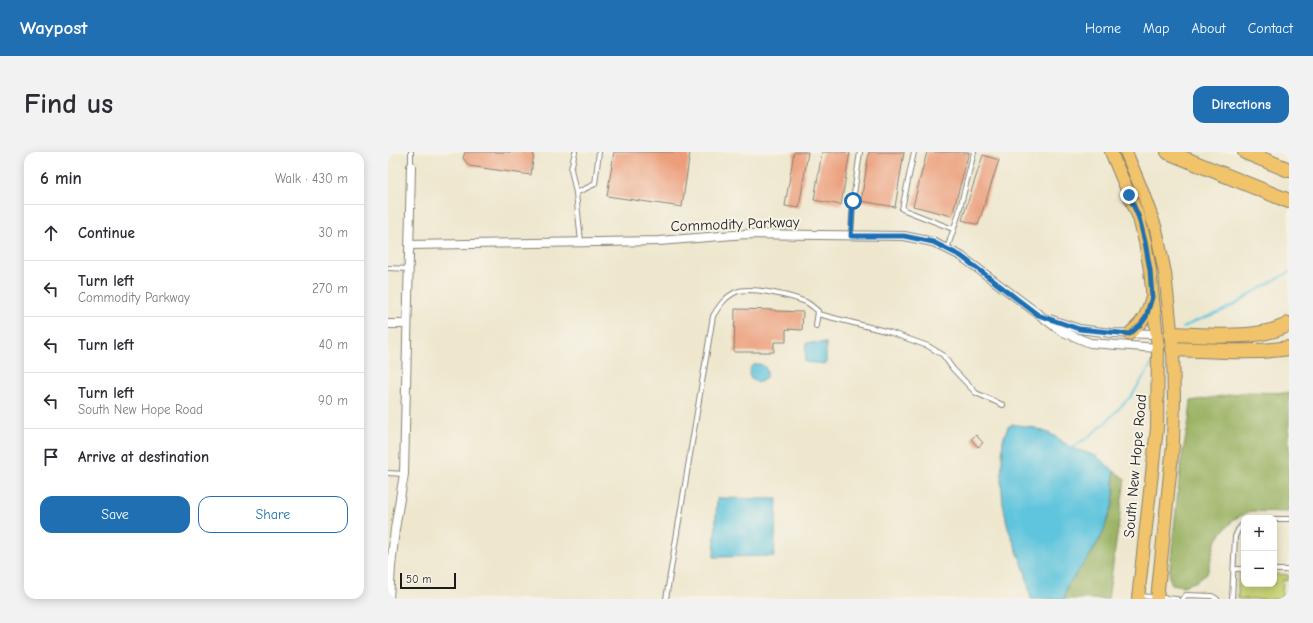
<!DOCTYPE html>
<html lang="en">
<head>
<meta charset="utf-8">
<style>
	:root { --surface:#fff; --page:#f2f2f3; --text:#2b2b33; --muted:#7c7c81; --line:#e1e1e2; --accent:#1f6fb2 }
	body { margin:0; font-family:"Comic Neue",sans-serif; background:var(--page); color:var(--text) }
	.controls { position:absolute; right:12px; bottom:12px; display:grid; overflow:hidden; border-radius:8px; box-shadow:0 2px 10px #0003 }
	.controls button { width:36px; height:36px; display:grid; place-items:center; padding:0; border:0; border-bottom:1px solid var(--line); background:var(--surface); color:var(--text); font:20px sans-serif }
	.scale { position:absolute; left:12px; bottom:10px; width:56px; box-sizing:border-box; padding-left:4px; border:2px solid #1c1c1c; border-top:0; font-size:11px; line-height:14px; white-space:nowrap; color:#1c1c1c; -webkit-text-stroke:3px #f7f3e8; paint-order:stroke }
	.stop { position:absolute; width:12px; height:12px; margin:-9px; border:3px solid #1f6fb2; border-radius:50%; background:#fff }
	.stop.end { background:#1f6fb2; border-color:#fff; box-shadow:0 1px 4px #0008 }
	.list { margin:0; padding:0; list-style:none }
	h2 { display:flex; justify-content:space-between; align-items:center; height:52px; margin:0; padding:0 16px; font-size:17px }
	h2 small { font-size:13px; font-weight:400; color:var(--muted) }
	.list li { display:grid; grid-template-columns:26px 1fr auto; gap:12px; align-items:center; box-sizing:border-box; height:56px; padding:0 16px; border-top:1px solid var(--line) }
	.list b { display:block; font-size:15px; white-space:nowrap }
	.list p { margin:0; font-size:13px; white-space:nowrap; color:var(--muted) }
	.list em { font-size:13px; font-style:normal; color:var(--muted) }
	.actions { display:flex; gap:8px; padding:12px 16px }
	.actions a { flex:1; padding:9px 0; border:1px solid var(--accent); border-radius:12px; text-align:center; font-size:14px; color:var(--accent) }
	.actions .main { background:var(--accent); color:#fff }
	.icon { flex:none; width:22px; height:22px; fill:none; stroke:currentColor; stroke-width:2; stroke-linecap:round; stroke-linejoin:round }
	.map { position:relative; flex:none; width:901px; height:447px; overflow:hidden; border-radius:12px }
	header { display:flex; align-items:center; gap:24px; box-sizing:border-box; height:56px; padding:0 20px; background:var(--accent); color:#fff }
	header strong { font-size:19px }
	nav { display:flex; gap:22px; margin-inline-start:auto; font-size:14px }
	.intro { display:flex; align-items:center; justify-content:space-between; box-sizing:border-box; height:96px; padding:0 24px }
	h1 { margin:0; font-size:28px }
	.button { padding:10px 18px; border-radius:12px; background:var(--accent); color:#fff; font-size:14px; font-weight:700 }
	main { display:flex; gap:24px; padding:0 24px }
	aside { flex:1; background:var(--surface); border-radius:12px; box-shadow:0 2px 10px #0003 }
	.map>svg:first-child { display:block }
</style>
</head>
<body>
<header>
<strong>Waypost</strong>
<nav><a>Home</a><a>Map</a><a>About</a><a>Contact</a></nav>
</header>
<div class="intro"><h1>Find us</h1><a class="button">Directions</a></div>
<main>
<aside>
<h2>6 min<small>Walk · 430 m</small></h2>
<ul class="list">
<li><svg class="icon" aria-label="ahead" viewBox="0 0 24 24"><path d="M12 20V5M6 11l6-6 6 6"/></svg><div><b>Continue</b></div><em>30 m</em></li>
<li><svg class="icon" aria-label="left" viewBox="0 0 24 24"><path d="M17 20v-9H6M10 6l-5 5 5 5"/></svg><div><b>Turn left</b><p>Commodity Parkway</p></div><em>270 m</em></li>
<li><svg class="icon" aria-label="left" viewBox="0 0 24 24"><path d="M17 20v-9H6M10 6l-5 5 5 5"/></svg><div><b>Turn left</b></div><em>40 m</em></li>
<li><svg class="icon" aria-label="left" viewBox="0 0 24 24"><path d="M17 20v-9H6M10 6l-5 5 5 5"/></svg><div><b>Turn left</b><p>South New Hope Road</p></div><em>90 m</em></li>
<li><svg class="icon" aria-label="arrive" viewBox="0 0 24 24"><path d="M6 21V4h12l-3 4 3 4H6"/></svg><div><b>Arrive at destination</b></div></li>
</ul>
<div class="actions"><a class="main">Save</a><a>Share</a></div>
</aside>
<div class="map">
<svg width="901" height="447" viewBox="0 0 901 447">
	<rect width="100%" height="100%" fill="#f7f3e8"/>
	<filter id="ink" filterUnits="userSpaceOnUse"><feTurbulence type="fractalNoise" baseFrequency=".025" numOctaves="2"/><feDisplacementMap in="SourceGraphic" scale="8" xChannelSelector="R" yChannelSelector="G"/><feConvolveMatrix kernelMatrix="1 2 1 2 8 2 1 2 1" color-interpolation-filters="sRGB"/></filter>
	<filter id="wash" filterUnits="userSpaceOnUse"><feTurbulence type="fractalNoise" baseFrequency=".012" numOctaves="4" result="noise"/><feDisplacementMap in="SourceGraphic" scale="16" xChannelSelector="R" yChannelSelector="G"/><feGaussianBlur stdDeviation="0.9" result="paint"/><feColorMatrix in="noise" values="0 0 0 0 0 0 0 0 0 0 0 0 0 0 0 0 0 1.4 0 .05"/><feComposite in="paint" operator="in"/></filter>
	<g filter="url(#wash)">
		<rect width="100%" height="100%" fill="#eee7ce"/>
		<!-- green -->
		<path fill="#c6d274" stroke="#717748" d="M853,421H856V432H886V422L900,423L901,426L899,428H895L894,446L899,447H850V426L851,422Z"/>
		<!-- forest -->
		<path fill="#9cb466" stroke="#5c6841" d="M859,240L901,241V360L863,359L846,367L834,380L827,391L819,422L807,430L795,434L784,432L781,425L793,309L801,269L803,249Z
			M726,319L737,327L720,447H676L679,434L703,402L714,383L726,342Z"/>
		<!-- water -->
		<path fill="#5fc4dd" stroke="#3e707c" d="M418,191H438V212L417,210Z
			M361 221a9 9 0 1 1 18 0a9 9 0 1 1-18 0Z
			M624,272L647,276L663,282L684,296L708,304L726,319V342L725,352L714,383L703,402L679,434L676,447H643L637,419L620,376L615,352L613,327L615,288L620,275Z
			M329,346L389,347L386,404L326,405Z"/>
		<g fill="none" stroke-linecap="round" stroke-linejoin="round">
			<!-- stream -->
			<path stroke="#5fc4dd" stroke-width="2" d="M795,176L805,170L832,160L849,151L864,141L901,120
				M684,296L699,286L718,270L744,243L765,210"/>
		</g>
		<g id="blocks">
			<!-- building -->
			<path fill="#ec9e7a" d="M77,0H146L143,23L81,14L75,6Z
				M226,0H302L294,55L219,44Z
				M406,0H420L411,56L397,54Z
				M434,0H462L453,53L426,48Z
				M481,0H516L507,55L473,49Z
				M539,0H581L564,64L525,54Z
				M595,3L611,8L590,73L574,68Z
				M347,157L387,158V159L415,160L414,178L398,177V190H386V200H346Z
				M588,283L595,291L590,295L583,287Z"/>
		</g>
	</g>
	<g filter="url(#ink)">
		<use href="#blocks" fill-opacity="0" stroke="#858275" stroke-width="1"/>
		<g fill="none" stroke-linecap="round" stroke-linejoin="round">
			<defs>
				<path id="lane" d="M187,0L183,17L188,41L193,90
					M526,0L514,57L565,77
					M23,14V0
					M188,41L207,32L211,0
					M463,83L465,49L472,0
					M559,97L570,64L586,0
					M0,116L21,117
					M430,162L501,180L540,194L555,203L565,217L588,241L615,253
					M0,321L16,322
					M886,367H901
					M846,417H856
					M886,418H898L901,419
					M751,444L789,447
					M278,447L325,164C331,154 337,145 348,140C363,134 403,144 418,150C422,152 426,156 430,159L428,174
					M794,447L798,443L824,444L829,447
					M844,447L847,385L850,378L856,371"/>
				<path id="street" d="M21,93L271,89L358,82L516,84L545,90L573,104L673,179L702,191L770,196
					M661,167L691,177L723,181L769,182
					M0,172H19
					M1,447L3,415L7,377L16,322L23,14"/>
				<path id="primary" d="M723,0L751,66L757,90L762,118L770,196L769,276L750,447
					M738,0L753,36L768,77L777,121L785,197L786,249L785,293L769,447
					M741,182C755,170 758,165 763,148"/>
				<path id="highway" d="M780,0L901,49
					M857,0L901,18
					M783,182C819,183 870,189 901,172
					M785,197C823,198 864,202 901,196"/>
			</defs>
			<!-- lane casing -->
			<use href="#lane" stroke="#858275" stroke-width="6"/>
			<!-- street casing -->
			<use href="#street" stroke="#858275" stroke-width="10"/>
			<!-- primary casing -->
			<use href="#primary" stroke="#858275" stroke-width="14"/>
			<!-- highway casing -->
			<use href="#highway" stroke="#858275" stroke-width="16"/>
			<!-- lane -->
			<use href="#lane" stroke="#fff" stroke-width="4"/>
			<!-- street -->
			<use href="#street" stroke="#fff" stroke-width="8"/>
			<!-- primary -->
			<use href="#primary" stroke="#f1c36a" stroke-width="12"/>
			<!-- highway -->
			<use href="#highway" stroke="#f1c36a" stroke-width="14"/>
		</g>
	</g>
	<g fill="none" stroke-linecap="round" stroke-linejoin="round" filter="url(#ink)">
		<!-- route -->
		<path stroke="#1f6fb2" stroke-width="5" d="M465,49L463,84H516L545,90L573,104L650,163L691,177L742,182L753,172L758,165L764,145L762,118L757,90L751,66L741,43"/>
	</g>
	<g text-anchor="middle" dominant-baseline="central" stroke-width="4" stroke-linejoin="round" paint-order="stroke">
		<!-- street labels -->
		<g font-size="15" fill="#1c1c1c" stroke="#f7f3e8">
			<text transform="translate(347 72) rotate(-2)">Commodity Parkway</text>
			<text transform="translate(747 314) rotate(-85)">South New Hope Road</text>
		</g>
	</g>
</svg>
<div class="controls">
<button>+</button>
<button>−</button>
</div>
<div class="scale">50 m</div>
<div class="stop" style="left:465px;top:49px"></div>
<div class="stop end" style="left:741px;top:43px"></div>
</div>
</main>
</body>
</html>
